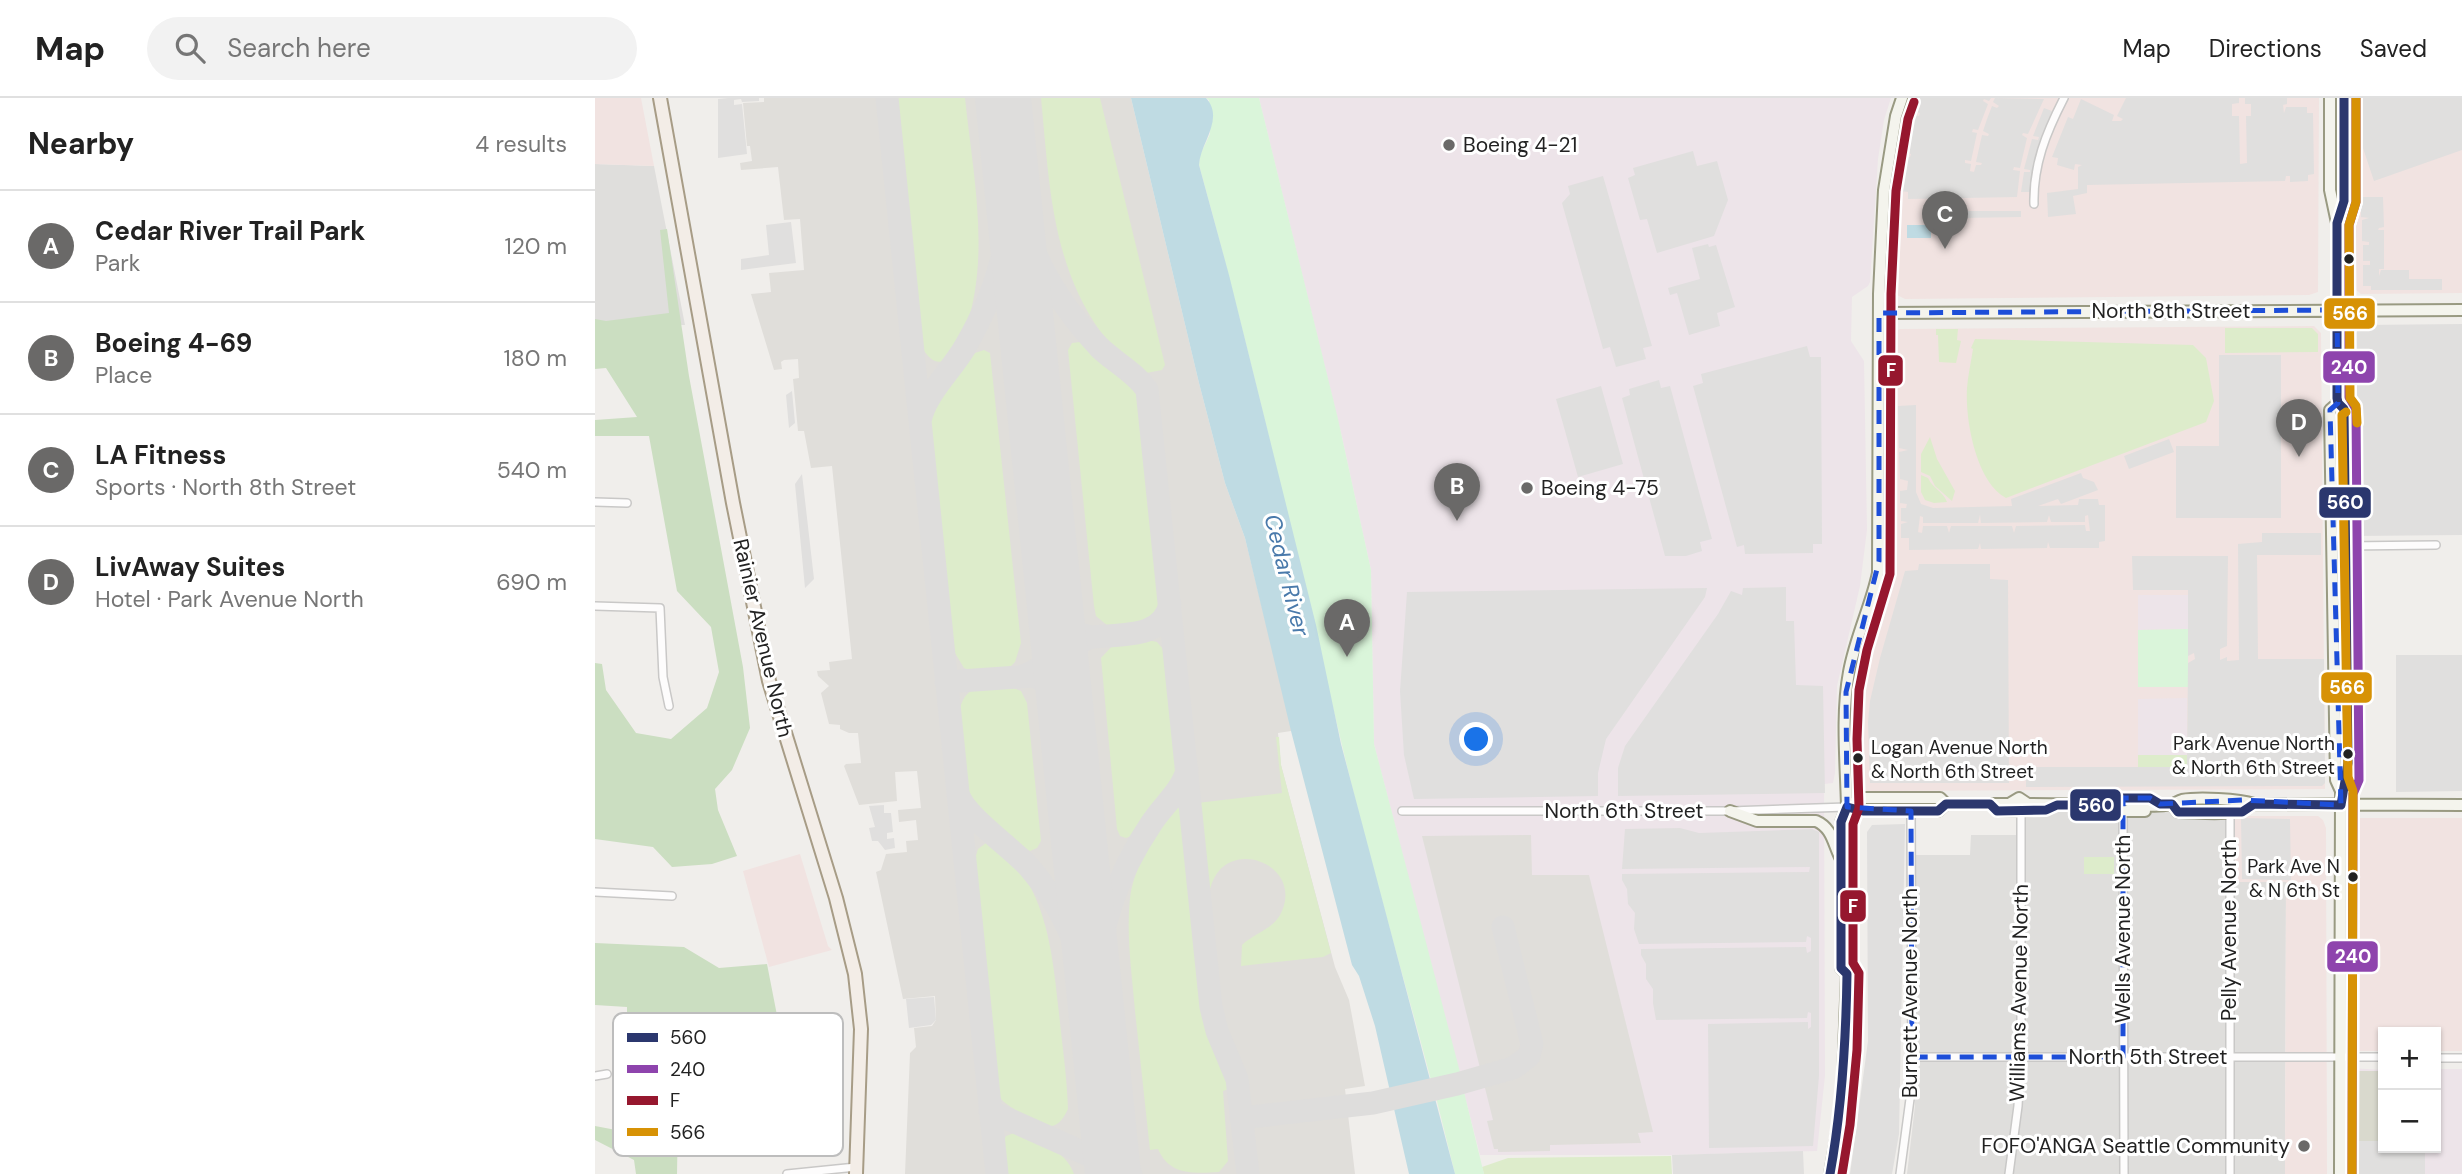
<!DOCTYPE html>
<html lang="en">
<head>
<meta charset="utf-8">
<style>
	:root { --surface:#fff; --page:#f2f2f2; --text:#222; --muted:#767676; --line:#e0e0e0; --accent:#6a6968 }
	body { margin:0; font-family:"DM Sans",sans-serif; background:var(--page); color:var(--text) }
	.controls { position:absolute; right:21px; bottom:21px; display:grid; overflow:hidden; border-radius:0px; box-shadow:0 2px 5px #0004 }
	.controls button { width:63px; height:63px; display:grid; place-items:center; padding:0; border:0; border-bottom:2px solid var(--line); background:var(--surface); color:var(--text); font:35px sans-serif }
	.you { position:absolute; left:882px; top:642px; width:24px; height:24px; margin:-18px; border:5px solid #fff; border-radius:50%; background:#1a73e8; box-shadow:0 0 0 10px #1a73e833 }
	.badge { display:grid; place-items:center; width:46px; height:46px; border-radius:50%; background:var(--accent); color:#fff; font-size:23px; font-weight:700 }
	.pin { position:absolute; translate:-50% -58px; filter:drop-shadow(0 2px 4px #0008) }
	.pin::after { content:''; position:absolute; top:37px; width:24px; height:21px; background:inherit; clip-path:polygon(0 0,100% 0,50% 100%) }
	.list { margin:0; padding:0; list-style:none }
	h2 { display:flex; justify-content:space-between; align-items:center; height:91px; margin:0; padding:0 28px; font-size:30px }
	h2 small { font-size:23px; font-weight:400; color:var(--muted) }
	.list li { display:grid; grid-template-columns:46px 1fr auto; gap:21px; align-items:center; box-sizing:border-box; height:112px; padding:0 28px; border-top:2px solid var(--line) }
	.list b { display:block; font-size:26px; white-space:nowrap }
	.list p { margin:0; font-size:23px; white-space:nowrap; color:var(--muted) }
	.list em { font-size:23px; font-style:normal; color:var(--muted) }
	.icon { flex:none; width:38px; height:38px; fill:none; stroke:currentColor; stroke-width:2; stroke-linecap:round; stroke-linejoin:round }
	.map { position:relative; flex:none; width:1867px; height:1076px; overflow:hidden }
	header { display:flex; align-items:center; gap:42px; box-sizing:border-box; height:98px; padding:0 35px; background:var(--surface); border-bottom:2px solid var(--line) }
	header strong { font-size:33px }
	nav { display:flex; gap:38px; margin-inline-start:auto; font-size:24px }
	.search { width:490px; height:63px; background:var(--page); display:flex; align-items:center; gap:18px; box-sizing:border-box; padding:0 24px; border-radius:38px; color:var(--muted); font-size:26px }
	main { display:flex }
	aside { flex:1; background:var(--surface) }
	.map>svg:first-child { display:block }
</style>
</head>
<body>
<header>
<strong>Map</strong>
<div class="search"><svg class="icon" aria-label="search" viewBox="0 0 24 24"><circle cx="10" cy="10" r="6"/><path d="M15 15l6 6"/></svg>Search here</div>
<nav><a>Map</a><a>Directions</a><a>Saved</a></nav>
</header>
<main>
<aside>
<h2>Nearby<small>4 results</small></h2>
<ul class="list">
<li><span class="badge">A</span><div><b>Cedar River Trail Park</b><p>Park</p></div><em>120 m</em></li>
<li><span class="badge">B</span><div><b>Boeing 4-69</b><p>Place</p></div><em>180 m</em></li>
<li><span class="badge">C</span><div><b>LA Fitness</b><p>Sports · North 8th Street</p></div><em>540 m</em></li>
<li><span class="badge">D</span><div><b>LivAway Suites</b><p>Hotel · Park Avenue North</p></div><em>690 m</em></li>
</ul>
</aside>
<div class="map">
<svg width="1867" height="1076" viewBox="0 0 1867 1076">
	<rect width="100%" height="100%" fill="#f0eeeb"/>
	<!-- residential -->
	<path fill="#dfdedc" d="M0,66L59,68L90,227L0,226Z
		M1426,706H1635V783L1691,784L1690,1076H1312L1320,1008V757H1375L1376,737H1426Z"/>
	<!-- commercial -->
	<path fill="#f1e3e1" d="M0,0H46L59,68L0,66Z
		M1321,0H1724L1723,194L1714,197L1310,201L1298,195L1295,185L1297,118L1305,48Z
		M1760,0H1867V195L1766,196L1760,191Z
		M1719,228L1726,235L1730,691L1265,693V591L1270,565L1291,506L1297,457L1294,244L1301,233L1305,231Z
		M1635,718H1723L1728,722L1731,730L1732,1076H1690L1691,784H1635Z
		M1755,720H1867V953H1841V934H1788V953H1756Z
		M205,756L233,848L237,852L174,869L148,773Z"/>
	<!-- industrial -->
	<path fill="#ede4e9" d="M664,0H1296L1289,22L1283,61L1275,184L1273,188L1257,199L1256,243L1269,263L1272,432L1265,488L1242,588L1240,675L1238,685L1229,686L1230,978L1222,1053L1077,1057H885L779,646L776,472L747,339Z
		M1543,497H1593V531L1543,532Z
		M1592,600V657H1543V601Z
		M1755,970L1788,972V1050H1841V971H1867V1076H1756Z"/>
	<!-- airport -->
	<path fill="#e0deda" d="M169,0H536L604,285L630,385L650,440L696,627V633L683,635L686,667L740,869L754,902L770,988L750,991L760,1076H310L315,955L321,949L319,930L337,928L341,922L340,898L308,901L281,774L286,772L291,756L312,754L311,743L323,742L321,722L304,724L303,712L326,710L322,673L300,674L302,703L264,707L249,668L251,666L266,665L263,635H254L245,631V627L234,626L226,595L234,588L223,578L222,573L235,572L234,564L257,561L237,368L216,370L209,333H203L198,281L204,280L203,261L189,262L186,264L187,271L179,272L156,196L176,194L174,175L209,172L205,121L189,122L183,69L146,72L145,65L157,63L155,48H152L148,5L169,4Z
		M936,737L937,777H994L1058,1034L1043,1035L1046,1045L955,1047V1053L903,1054V1051H899L892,1023L898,1022L827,738Z"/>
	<!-- construction -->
	<path fill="#d9d9cd" d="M1757,973H1788V1043H1758Z"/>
	<!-- grass -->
	<path fill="#ddeccb" d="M303,0H370C378,78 397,163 368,238C365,246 359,260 349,263C339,266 333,259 328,251Z
		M446,0H505L570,267L567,272L551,275L543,271C531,259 515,247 505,233C456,164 454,81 446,0Z
		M1630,230H1717L1723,236V254L1630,255Z
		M1341,231H1363L1362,242L1366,243L1361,265L1344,264L1343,237H1341Z
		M1380,241L1598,247L1611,260L1619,303L1611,324L1411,400C1381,384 1370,322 1372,290C1373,277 1376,264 1378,251L1376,250Z
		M485,244L545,295L550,305L569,503L568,515C554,529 532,530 513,528L501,518L499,508L473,252L477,245Z
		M389,252L395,255L426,545L420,564L414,570L378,573L369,570L357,550L335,315L380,255Z
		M1335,339L1342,361L1360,393L1357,403L1340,388L1335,378L1326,374V356Z
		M1326,377L1333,380C1338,391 1348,393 1352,404L1339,405L1330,402L1326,394Z
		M553,542L562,544L574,558L585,669L581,683L539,737L531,740L525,738L522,731L506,560L520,545Z
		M411,587L426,593L432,605L446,743L442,750L435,753L428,749C410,733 378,713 373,689L365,610C372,585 390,589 411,587Z
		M681,639H684L686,667L736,855L728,859L646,868L647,847C659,835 680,831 687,813C709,761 619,734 614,800H611L602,705L687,695Z
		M1543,657H1592V669H1543Z
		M585,709L590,717L608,900C615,931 629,959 636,990L628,993L633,1063L624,1074C595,1076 574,1076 563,1051L555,1052C550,1006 545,959 540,913C537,876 531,838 535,800C538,774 560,720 585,709Z
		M391,745H399C452,787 457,852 464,915C467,946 472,978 473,1011C469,1019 464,1029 453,1028C445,1027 414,1009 408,1003C405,1000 405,998 404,993L380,761L383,751Z
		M1489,759H1519V776H1489Z
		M419,1035C442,1044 470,1050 479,1076H412L408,1044L411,1038Z
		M1076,1058L1077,1076H889L887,1069L913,1060Z"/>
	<!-- forest -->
	<path fill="#cbdec1" d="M72,131L94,278L148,569L155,630L137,672L120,691L123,712L142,758L117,766L77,769L58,749L0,741V565L7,566L11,592L41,635L76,641L112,610L124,574L116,529L82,493L54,338H0V322L42,319L11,270L0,271V221L11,223L74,215L65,132Z
		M0,845L89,849L124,870L172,866L188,948L116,947L114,1002L182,1004V1016H83L82,1076H41L39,1062L0,1042V1028L21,1032L68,1019L71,962L46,964L32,948V909L0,907Z"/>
	<!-- park -->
	<path fill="#daf5da" d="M611,0H664L743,321L776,472L779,646L865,974L836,982C806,869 773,757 746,643C700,451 657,258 604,67L605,57L615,36L614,2Z
		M1593,531V589H1543V532Z
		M869,994L889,1076H860L841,999Z"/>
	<!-- parking -->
	<path fill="#e0dfde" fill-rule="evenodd" d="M133,0H164V3L147,4L146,1L139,2V7L147,6L152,56L123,60V1Z
		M1323,0H1396L1394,3L1389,1L1388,3L1393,6L1383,32L1378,31L1377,34L1382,35L1376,63L1370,62V65L1376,66L1375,73L1379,74L1381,67H1386L1387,65L1381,64L1387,37L1393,38L1394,36L1388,33L1392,21L1397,8L1402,10L1404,8L1398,4L1400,0L1449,1L1433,36L1428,35L1427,37L1432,40L1425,70L1419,69L1418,72L1425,73L1422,99L1313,101V94L1305,93L1309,58L1315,59L1316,56L1309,54L1313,32L1317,16L1324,18L1325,15L1318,13Z
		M1531,0H1644V5L1637,6V18H1644L1645,66L1652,65L1651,18H1656V6H1650V0H1692V6L1688,7L1689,15L1691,9H1712V15H1718L1719,76L1713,77V83L1695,84V78H1691L1690,83L1492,87V95L1478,98L1481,116L1453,119L1452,95L1483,91V69L1487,67L1480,66L1479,72L1462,67L1463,60L1457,59L1473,19L1478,21L1486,1L1519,17L1517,23H1526L1528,21L1522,18Z
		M1764,0H1867V52L1779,83L1765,41Z
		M1449,10L1457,13L1446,42L1436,94H1426L1429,74H1435V72L1429,71L1437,41L1443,42L1444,39L1438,38Z
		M1098,53L1102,68L1122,63L1133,102L1119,138L1062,155L1052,121L1045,122L1033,80L1040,77L1038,70Z
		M1008,78L1057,248L1048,250L1051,261L1021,269L1015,249L1008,251L967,105L975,96L973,88Z
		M1766,99H1788L1789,129L1784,130L1783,132H1789V171H1784V178L1786,172H1814V181H1847V192H1776V188H1768V167H1775V163H1768V147H1774V144L1767,143V122L1774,120L1766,119Z
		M1365,113H1426V119L1365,120Z
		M196,124L201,165L146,172V161L174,157L171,127Z
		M1113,146L1114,149L1121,147L1140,209L1122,215L1125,228L1094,237L1082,195L1075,197L1073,190L1105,181L1097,150Z
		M1867,226V437L1760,438V236L1767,227Z
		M1212,248L1215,259H1226L1227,446H1218V455L1150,456L1149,447L1142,449L1098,288L1108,285L1106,276Z
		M1624,257H1686V420H1581V348H1624Z
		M1064,282L1066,290L1075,288L1117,441L1105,444L1107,453L1091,458H1070L1027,300L1035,297L1034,291Z
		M1006,288L1028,366L983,379L961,301Z
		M197,293L200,325L194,330L191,297Z
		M1321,307V394L1326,406L1338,410L1417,408L1416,401L1486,375L1488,380L1499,384L1503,392L1466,406L1463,401L1443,408L1483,407L1484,401H1503L1504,407H1510V443L1504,444V450H1455L1453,444L1452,450L1386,451L1385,445L1383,451L1314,452V440H1306V426L1313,424L1306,423V410H1311L1312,406L1305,405V393L1312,392L1313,383L1305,381L1304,354L1313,352L1304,350L1303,308ZM1385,417L1386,425L1452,424L1454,417L1456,424H1490V418L1493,417L1495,433H1491L1490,427L1421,428L1419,435L1417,428H1356L1354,435L1352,428H1328L1327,435L1323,434L1325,418L1328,419V425H1383Z
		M1574,341L1579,354L1534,371L1529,358Z
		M207,376L219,481L210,490L200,386Z
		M1667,435H1726V457H1662L1663,561H1729L1730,685L1727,688L1431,689V669H1592L1593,565L1600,561L1599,555L1593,558V492H1538L1537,458H1633L1632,548L1625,551V562L1632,559V563L1644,562L1643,446L1667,444Z
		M1324,466H1395V481L1413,482L1414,685H1275L1273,624L1275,603L1285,560L1310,473L1323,472Z
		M1191,489V523H1199L1201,587L1228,588L1230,695L1023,698V670L1030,648L1123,516L1136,493L1147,497L1148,490Z
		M1112,490L1110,499L1011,641L1003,675V698L819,701L809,657L805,593L812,494Z
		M1801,557H1867V693L1801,694Z
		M289,707V715H296L298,734L292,735V741L299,740L300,750L290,752L283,743H277L274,730L280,729L274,708Z
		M1646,720L1695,721L1696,782L1647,781Z
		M1310,726L1304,1036L1297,1076H1255L1273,943L1272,734L1277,727Z
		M1085,730L1104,735L1217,731L1224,734V978L1218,1048L1114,1050L1113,926L1213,924V931L1216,929V915L1213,914L1212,920L1061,922L1058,905V891L1051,881V866L1046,857V851L1211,849L1212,855L1216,853V840L1212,838L1211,844L1044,846L1039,831L1040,815L1033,806L1032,791L1027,782V776L1214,774L1215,769L1027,771L1030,731Z
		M339,899L341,922L336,927L314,930L311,901Z
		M1758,1043H1788V1050H1830V1076H1758Z
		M1208,1053L1209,1076H1078L1077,1057Z"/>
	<!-- water -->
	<path fill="#bfdbe3" d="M536,0H611C630,21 605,45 604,67L634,177L721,527L746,646L860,1076H814L780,928L764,878L757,867L696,633L650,440L630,385L604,285Z
		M1312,127H1336V140H1312Z"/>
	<!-- pier -->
	<path fill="#dedddd" d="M845,979L849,998L790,1013L785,994Z"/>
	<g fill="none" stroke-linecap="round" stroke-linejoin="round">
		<!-- taxiway -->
		<path stroke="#dedddc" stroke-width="23" d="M292,0L402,1076
			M416,78C432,149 454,195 504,249C519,264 540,274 552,292L616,909L622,933L642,981L653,1076
			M325,323C330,296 357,272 370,249C391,213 407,173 412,131C413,120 413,109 414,99
			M460,508C468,526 477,536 497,539C526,536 569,541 575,505
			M430,577C453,569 459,555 463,533
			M467,579C470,560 478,545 497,539
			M351,584L437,578C457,584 464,597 471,616
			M363,696C370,718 417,750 434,769C470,810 489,862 501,915
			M501,894C503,833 522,776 556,726C567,708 587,693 592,672
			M395,1013L536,1076
			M646,1020L778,1005L862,986L918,970L934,958L937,946L908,829"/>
		<!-- runway -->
		<path stroke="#dedddc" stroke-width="56" d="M408,0L518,1076"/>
		<defs>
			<path id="street" d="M1439,106C1438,67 1451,35 1469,0
				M0,404L32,405
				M1750,448L1841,447
				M0,508L65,510L68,579L74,608
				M807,713H1135L1252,709
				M1528,713L1529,1076
				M0,794L77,798
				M1317,959H1788
				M1841,960H1867
				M0,978L12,976
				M192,1076L261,1069
				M1305,1076L1317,986L1316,713
				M1414,1076L1423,1008L1426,950V713
				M1635,1076V714"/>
			<path id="secondary" d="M1735,0V92L1742,125
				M1284,215L1867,212
				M1743,305L1735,312L1741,682L1746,693L1745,1076
				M1746,693L1752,682L1753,665L1749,311L1743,305L1742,300V125L1749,103V0
				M1529,700C1539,709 1563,709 1577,706C1580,706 1583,703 1587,702C1603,699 1644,701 1659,706L1867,707
				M1577,706L1583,714C1607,714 1638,720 1659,706
				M1252,709L1267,700H1345L1351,706H1414L1424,700L1433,706L1515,707L1523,705L1529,700
				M1252,709L1268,713H1343L1351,706
				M1508,710L1512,713H1550
				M1135,713L1162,723H1221C1237,730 1238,745 1245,759
				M1404,713L1440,712
				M1252,876L1246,870V724L1252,709C1251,665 1246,617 1254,574C1260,540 1276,508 1283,475L1284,196L1289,92L1301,18L1307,0
				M1235,1076L1247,1006L1252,876L1256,868L1257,724L1252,709"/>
			<path id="primary" d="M65,0L138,405L174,583L241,800L260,876L266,931L261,1076"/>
		</defs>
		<!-- street casing -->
		<use href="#street" stroke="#c9c8c7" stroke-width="10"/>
		<!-- secondary casing -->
		<use href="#secondary" stroke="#999a82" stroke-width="14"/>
		<!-- primary casing -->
		<use href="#primary" stroke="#a79c86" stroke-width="16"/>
		<!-- street -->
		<use href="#street" stroke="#fdfcfc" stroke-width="7"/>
		<!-- secondary -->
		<use href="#secondary" stroke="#f4f4ed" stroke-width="10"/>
		<!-- primary -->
		<use href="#primary" stroke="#f3ede7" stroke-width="12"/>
		<defs>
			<path id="bus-1" d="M1746,707L1753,665L1749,311L1743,305L1742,300V125L1749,103V0
				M1252,709L1268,713H1343L1351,706H1395L1402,713L1451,712L1462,707H1503L1512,700H1555L1565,706H1577L1583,714H1647L1659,706L1746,707
				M1235,1076C1247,1010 1251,943 1252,876L1246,870V724L1252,709"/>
			<path id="bus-2" d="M1757,1076L1758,696L1764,682L1761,311L1754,299V127L1761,104V0"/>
			<path id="bus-3" d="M1247,1076L1255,1027L1262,952L1264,875L1258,865V726L1264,710L1262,641L1264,592L1272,552L1295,476L1296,196L1301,93L1313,21L1319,4"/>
			<path id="bus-4" d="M1761,0V104L1754,127L1755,300L1761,308L1762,325
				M1751,314L1747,317L1753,679L1758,693L1757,1076"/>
		</defs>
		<!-- bus-1 casing -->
		<use href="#bus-1" stroke="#fff" stroke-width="14"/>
		<!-- bus-2 casing -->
		<use href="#bus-2" stroke="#fff" stroke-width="14"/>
		<!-- bus-3 casing -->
		<use href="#bus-3" stroke="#fff" stroke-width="14"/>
		<!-- bus-4 casing -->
		<use href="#bus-4" stroke="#fff" stroke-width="14"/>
		<!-- bus-1 -->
		<use href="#bus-1" stroke="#2b376e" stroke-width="9"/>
		<!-- bus-2 -->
		<use href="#bus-2" stroke="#8e44ad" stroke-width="9"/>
		<!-- bus-3 -->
		<use href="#bus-3" stroke="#96172e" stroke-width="9"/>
		<!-- bus-4 -->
		<use href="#bus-4" stroke="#d79205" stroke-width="9"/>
	</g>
	<!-- marked area -->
	<path fill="none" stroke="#1d4ed8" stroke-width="5" stroke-dasharray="14 9" stroke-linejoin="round" d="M1742,212L1743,305L1735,312L1746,707L1648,702L1565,706L1555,700H1528V959H1317L1316,713L1252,709L1251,594L1284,463V215Z"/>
	<!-- markers -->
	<g fill="#6a6968" stroke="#fff" stroke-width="2.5">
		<circle cx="854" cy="47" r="7"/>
		<circle cx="932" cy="390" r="7"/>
		<circle cx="1709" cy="1048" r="7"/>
	</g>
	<g fill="#222" stroke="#fff" stroke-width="2.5">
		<circle cx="1754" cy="161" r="6"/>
		<circle cx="1753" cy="656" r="6"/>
		<circle cx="1263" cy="660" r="6"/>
		<circle cx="1758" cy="779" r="6"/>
	</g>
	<g text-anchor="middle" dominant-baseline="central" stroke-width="6" stroke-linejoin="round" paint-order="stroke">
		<!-- bus labels -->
		<g font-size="19" fill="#222" stroke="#fff" text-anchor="end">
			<text x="1740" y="645">Park Avenue North<tspan x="1740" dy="24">&amp; North 6th Street</tspan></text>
			<text x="1276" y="649" text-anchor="start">Logan Avenue North<tspan x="1276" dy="24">&amp; North 6th Street</tspan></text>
			<text x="1745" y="768">Park Ave N<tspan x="1745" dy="24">&amp; N 6th St</tspan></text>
		</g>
		<!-- poi labels -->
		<g font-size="21" fill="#222" stroke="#fff" text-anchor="start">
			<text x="868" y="47">Boeing 4-21</text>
			<text x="946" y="390">Boeing 4-75</text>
			<text x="1695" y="1048" text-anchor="end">FOFO'ANGA Seattle Community</text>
		</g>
		<!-- street labels -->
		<g font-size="21" fill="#222" stroke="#fff">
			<text x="1576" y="213">North 8th Street</text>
			<text transform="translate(168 540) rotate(77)">Rainier Avenue North</text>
			<text x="1029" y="713">North 6th Street</text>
			<text transform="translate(1528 831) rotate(-90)">Wells Avenue North</text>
			<text transform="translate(1634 832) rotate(-90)">Pelly Avenue North</text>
			<text transform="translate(1315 895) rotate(-90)">Burnett Avenue North</text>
			<text transform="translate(1424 895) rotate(-89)">Williams Avenue North</text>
			<text x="1553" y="959">North 5th Street</text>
		</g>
		<!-- water labels -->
		<g font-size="23" font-style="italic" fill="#4a7aab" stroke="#fff">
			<text transform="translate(692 477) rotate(76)">Cedar River</text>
		</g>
	</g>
	<!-- legend -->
	<rect x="18" y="915" width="230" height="143" rx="10" fill="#fff" stroke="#bdbdbd" stroke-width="2"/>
	<rect x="32" y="935" width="31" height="9" fill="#2b376e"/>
	<rect x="32" y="967" width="31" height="8" fill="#8e44ad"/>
	<rect x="32" y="998" width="31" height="9" fill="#96172e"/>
	<rect x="32" y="1030" width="31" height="8" fill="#d79205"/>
	<g font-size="19" fill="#222">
		<text x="75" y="946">560</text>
		<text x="75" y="978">240</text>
		<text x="75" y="1009">F</text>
		<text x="75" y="1041">566</text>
	</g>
	<g stroke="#fff" stroke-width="2.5">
		<rect x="1728" y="199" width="53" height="33" rx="7" fill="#d79205"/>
		<rect x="1727" y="252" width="54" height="34" rx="7" fill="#8e44ad"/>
		<rect x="1282" y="256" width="27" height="33" rx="7" fill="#96172e"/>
		<rect x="1723" y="388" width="54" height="33" rx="7" fill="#2b376e"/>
		<rect x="1725" y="573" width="53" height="33" rx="7" fill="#d79205"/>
		<rect x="1474" y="690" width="53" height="34" rx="7" fill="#2b376e"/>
		<rect x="1244" y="791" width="28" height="34" rx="7" fill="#96172e"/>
		<rect x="1731" y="842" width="53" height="33" rx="7" fill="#8e44ad"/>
	</g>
	<g font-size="19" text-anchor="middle" font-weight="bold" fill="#fff">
		<text x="1755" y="222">566</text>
		<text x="1754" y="276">240</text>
		<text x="1296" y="279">F</text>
		<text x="1750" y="411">560</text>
		<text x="1752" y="596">566</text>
		<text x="1501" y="714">560</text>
		<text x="1258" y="815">F</text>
		<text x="1758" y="865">240</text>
	</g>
</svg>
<div class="controls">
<button>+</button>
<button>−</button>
</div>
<div class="you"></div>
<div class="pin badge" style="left:752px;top:559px">A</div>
<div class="pin badge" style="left:862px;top:423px">B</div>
<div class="pin badge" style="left:1350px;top:151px">C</div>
<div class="pin badge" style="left:1704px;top:359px">D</div>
</div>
</main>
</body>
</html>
